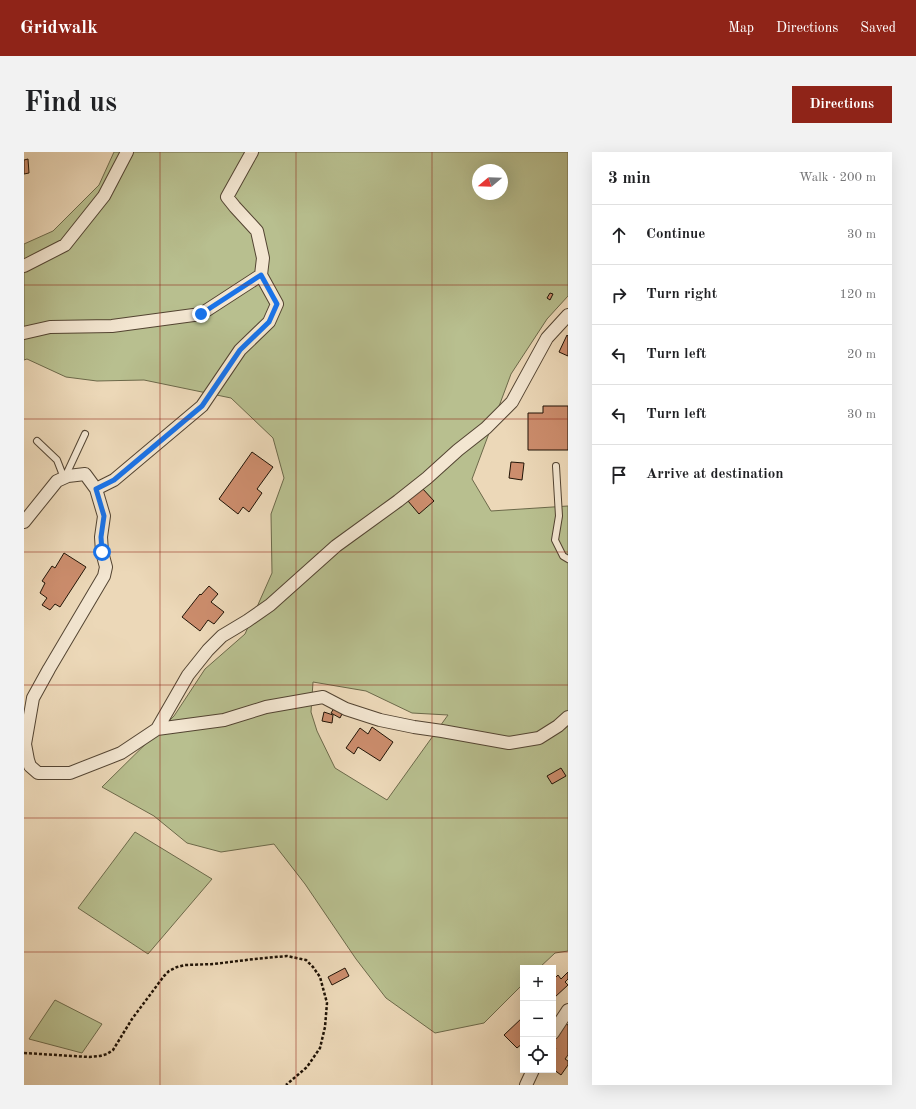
<!DOCTYPE html>
<html lang="en">
<head>
<meta charset="utf-8">
<style>
	:root { --surface:#fff; --page:#f2f2f2; --text:#202124; --muted:#757577; --line:#e0e0e0; --accent:#8f2418 }
	body { margin:0; font-family:"Old Standard TT",serif; background:var(--page); color:var(--text) }
	.controls { position:absolute; right:12px; bottom:12px; display:grid; overflow:hidden; border-radius:0px; box-shadow:0 4px 16px #0002 }
	.controls button { width:36px; height:36px; display:grid; place-items:center; padding:0; border:0; border-bottom:1px solid var(--line); background:var(--surface); color:var(--text); font:20px sans-serif }
	.compass { position:absolute; left:448px; top:12px; width:36px; height:36px; border-radius:50%; background:var(--surface); box-shadow:0 4px 16px #0002; rotate:251deg }
	.stop { position:absolute; width:12px; height:12px; margin:-9px; border:3px solid #1a73e8; border-radius:50%; background:#fff }
	.stop.end { background:#1a73e8; border-color:#fff; box-shadow:0 1px 4px #0008 }
	.list { margin:0; padding:0; list-style:none }
	h2 { display:flex; justify-content:space-between; align-items:center; height:52px; margin:0; padding:0 16px; font-size:17px }
	h2 small { font-size:13px; font-weight:400; color:var(--muted) }
	.list li { display:grid; grid-template-columns:26px 1fr auto; gap:12px; align-items:center; box-sizing:border-box; height:60px; padding:0 16px; border-top:1px solid var(--line) }
	.list b { display:block; font-size:15px; white-space:nowrap }
	.list em { font-size:13px; font-style:normal; color:var(--muted) }
	.icon { flex:none; width:22px; height:22px; fill:none; stroke:currentColor; stroke-width:2; stroke-linecap:round; stroke-linejoin:round }
	.map { position:relative; flex:none; width:544px; height:933px; overflow:hidden; border-radius:0px }
	header { display:flex; align-items:center; gap:24px; box-sizing:border-box; height:56px; padding:0 20px; background:var(--accent); color:#fff }
	header strong { font-size:19px }
	nav { display:flex; gap:22px; margin-inline-start:auto; font-size:14px }
	.intro { display:flex; align-items:center; justify-content:space-between; box-sizing:border-box; height:96px; padding:0 24px }
	h1 { margin:0; font-size:28px }
	.button { padding:10px 18px; border-radius:0px; background:var(--accent); color:#fff; font-size:14px; font-weight:700 }
	main { display:flex; gap:24px; padding:0 24px }
	aside { flex:1; background:var(--surface); border-radius:0px; box-shadow:0 4px 16px #0002 }
	.map>svg:first-child { display:block }
</style>
</head>
<body>
<header>
<strong>Gridwalk</strong>
<nav><a>Map</a><a>Directions</a><a>Saved</a></nav>
</header>
<div class="intro"><h1>Find us</h1><a class="button">Directions</a></div>
<main>
<div class="map">
<svg width="544" height="933" viewBox="0 0 544 933">
	<rect width="100%" height="100%" fill="#ecd8b8"/>
	<filter id="stains"><feTurbulence type="fractalNoise" baseFrequency=".005" numOctaves="4"/><feColorMatrix values="0 0 0 0 .2 0 0 0 0 .09 0 0 0 0 .02 0 0 0 .5 -.17"/></filter>
	<radialGradient id="worn" r=".72"><stop offset=".6" stop-color="#630" stop-opacity="0"/><stop offset="1" stop-color="#630" stop-opacity=".3"/></radialGradient>
	<!-- green -->
	<path fill="#b8bf8f" stroke="#6c694a" fill-rule="evenodd" d="M90,0H544V144L523,167L487,222L448,327L467,359L544,354V799L531,801L515,816H499V832L460,871L411,881L362,846L332,807L281,732L250,692L197,700L163,691L130,664L78,635L150,564L181,517L221,482L248,421L247,362L260,326L249,286L207,246L120,228L73,229L42,225L3,207L0,208V92L29,79L75,33ZM454,18H478V42H454ZM289,530L342,539L388,561L424,563L363,648L311,616L293,579L287,560Z
		M111,680L188,727L124,802L54,756Z
		M31,848L78,872L58,901L5,887Z"/>
	<!-- building -->
	<path fill="#cc8d6d" stroke="#201306" d="M4,7L5,21L0,22V8Z
		M526,141L529,142L526,148L523,146Z
		M543,183L544,184V204L535,200Z
		M519,254H544V298H504V261H519Z
		M228,300L249,315L233,337L238,341L225,360L219,355L214,362L195,347Z
		M487,310L500,311L498,328L485,326Z
		M398,336L410,349L395,362L384,349Z
		M40,401L62,415L36,455L31,452L26,458L18,453L23,446L16,441L21,431L18,429L28,414L31,416Z
		M185,434L194,442L187,450L200,460L190,472L184,468L176,479L158,465L176,442L177,443Z
		M312,553L320,558L316,566L307,561Z
		M300,560L309,563L308,571L298,569Z
		M348,575L369,590L356,609L334,595L330,602L322,596L336,576L344,582Z
		M537,616L542,624L528,632L523,624Z
		M321,816L325,824L308,833L304,825Z
		M544,820V827L541,830L544,833L531,845L529,844V828L534,823L537,827Z
		M499,865V891L493,896L480,883Z
		M541,871L544,873V903L541,907L544,909V913L537,923L529,917V900L532,896L529,894V888Z"/>
	<g fill="none" stroke-linecap="round" stroke-linejoin="round">
		<defs>
			<path id="service" d="M13,289L33,308L40,326
				M532,314L535,364L531,388L539,404L544,407
				M41,325L61,282"/>
			<path id="minor" d="M0,114L41,93L80,44L103,0
				M0,181L26,175L88,174L177,162L237,123
				M72,337L90,328L178,254L216,198L245,170L253,152L237,123L239,106L233,79L211,55L203,45L228,0
				M0,370L33,329L44,324L61,322L72,337L80,364L77,385L78,400L82,415L80,424L25,517L9,546L1,592L4,608L6,614L14,621H46L97,601L133,577L200,568L242,555L299,545L322,557L356,568L390,575L418,579L485,591L515,586L534,574L544,565
				M133,577L164,523L184,498L198,484L223,469L246,453L312,394L374,349L403,326L434,298L462,276L488,250L523,186L544,163
				M529,881L544,858
				M502,933L509,918"/>
		</defs>
		<!-- service casing -->
		<use href="#service" stroke="#534432" stroke-width="8"/>
		<!-- minor casing -->
		<use href="#minor" stroke="#534432" stroke-width="14"/>
		<!-- path -->
		<path stroke="#201306" stroke-width="2.5" stroke-dasharray="3 2" stroke-linecap="butt" d="M0,901L65,905L76,904L83,902L89,898L108,867L140,824L145,819L153,815L161,813L190,812L230,807L263,804L282,808L289,815L296,825L303,851L301,875L296,896L283,915L262,933"/>
		<!-- service -->
		<use href="#service" stroke="#f3e6d1" stroke-width="6"/>
		<!-- minor -->
		<use href="#minor" stroke="#f3e6d1" stroke-width="12"/>
	</g>
	<g fill="none" stroke-linecap="round" stroke-linejoin="round">
		<!-- route -->
		<path stroke="#1a73e8" stroke-width="5" d="M78,400L77,385L80,364L72,337L90,328L178,254L216,198L245,170L253,152L237,123L177,162"/>
	</g>
	<!-- grid -->
	<path fill="none" stroke="#8f2418" stroke-width="1" stroke-opacity="0.55" d="M136,0V933M272,0V933M408,0V933M0,133H544M0,267H544M0,400H544M0,533H544M0,666H544M0,800H544"/>
	<rect width="100%" height="100%" filter="url(#stains)"/>
	<rect width="100%" height="100%" fill="url(#worn)"/>
</svg>
<div class="controls">
<button>+</button>
<button>−</button>
<button><svg class="icon" aria-label="locate" viewBox="0 0 24 24"><circle cx="12" cy="12" r="6"/><path d="M12 2v4M12 18v4M2 12h4M18 12h4"/></svg></button>
</div>
<svg class="compass" viewBox="-18 -18 36 36"><path d="M0-13l5 13h-10z" fill="#e53935"/><path d="M0 13l5-13h-10z" fill="#757577"/></svg>
<div class="stop" style="left:78px;top:400px"></div>
<div class="stop end" style="left:177px;top:162px"></div>
</div>
<aside>
<h2>3 min<small>Walk · 200 m</small></h2>
<ul class="list">
<li><svg class="icon" aria-label="ahead" viewBox="0 0 24 24"><path d="M12 20V5M6 11l6-6 6 6"/></svg><div><b>Continue</b></div><em>30 m</em></li>
<li><svg class="icon" aria-label="right" viewBox="0 0 24 24"><path d="M7 20v-9h11M14 6l5 5-5 5"/></svg><div><b>Turn right</b></div><em>120 m</em></li>
<li><svg class="icon" aria-label="left" viewBox="0 0 24 24"><path d="M17 20v-9H6M10 6l-5 5 5 5"/></svg><div><b>Turn left</b></div><em>20 m</em></li>
<li><svg class="icon" aria-label="left" viewBox="0 0 24 24"><path d="M17 20v-9H6M10 6l-5 5 5 5"/></svg><div><b>Turn left</b></div><em>30 m</em></li>
<li><svg class="icon" aria-label="arrive" viewBox="0 0 24 24"><path d="M6 21V4h12l-3 4 3 4H6"/></svg><div><b>Arrive at destination</b></div></li>
</ul>
</aside>
</main>
</body>
</html>
